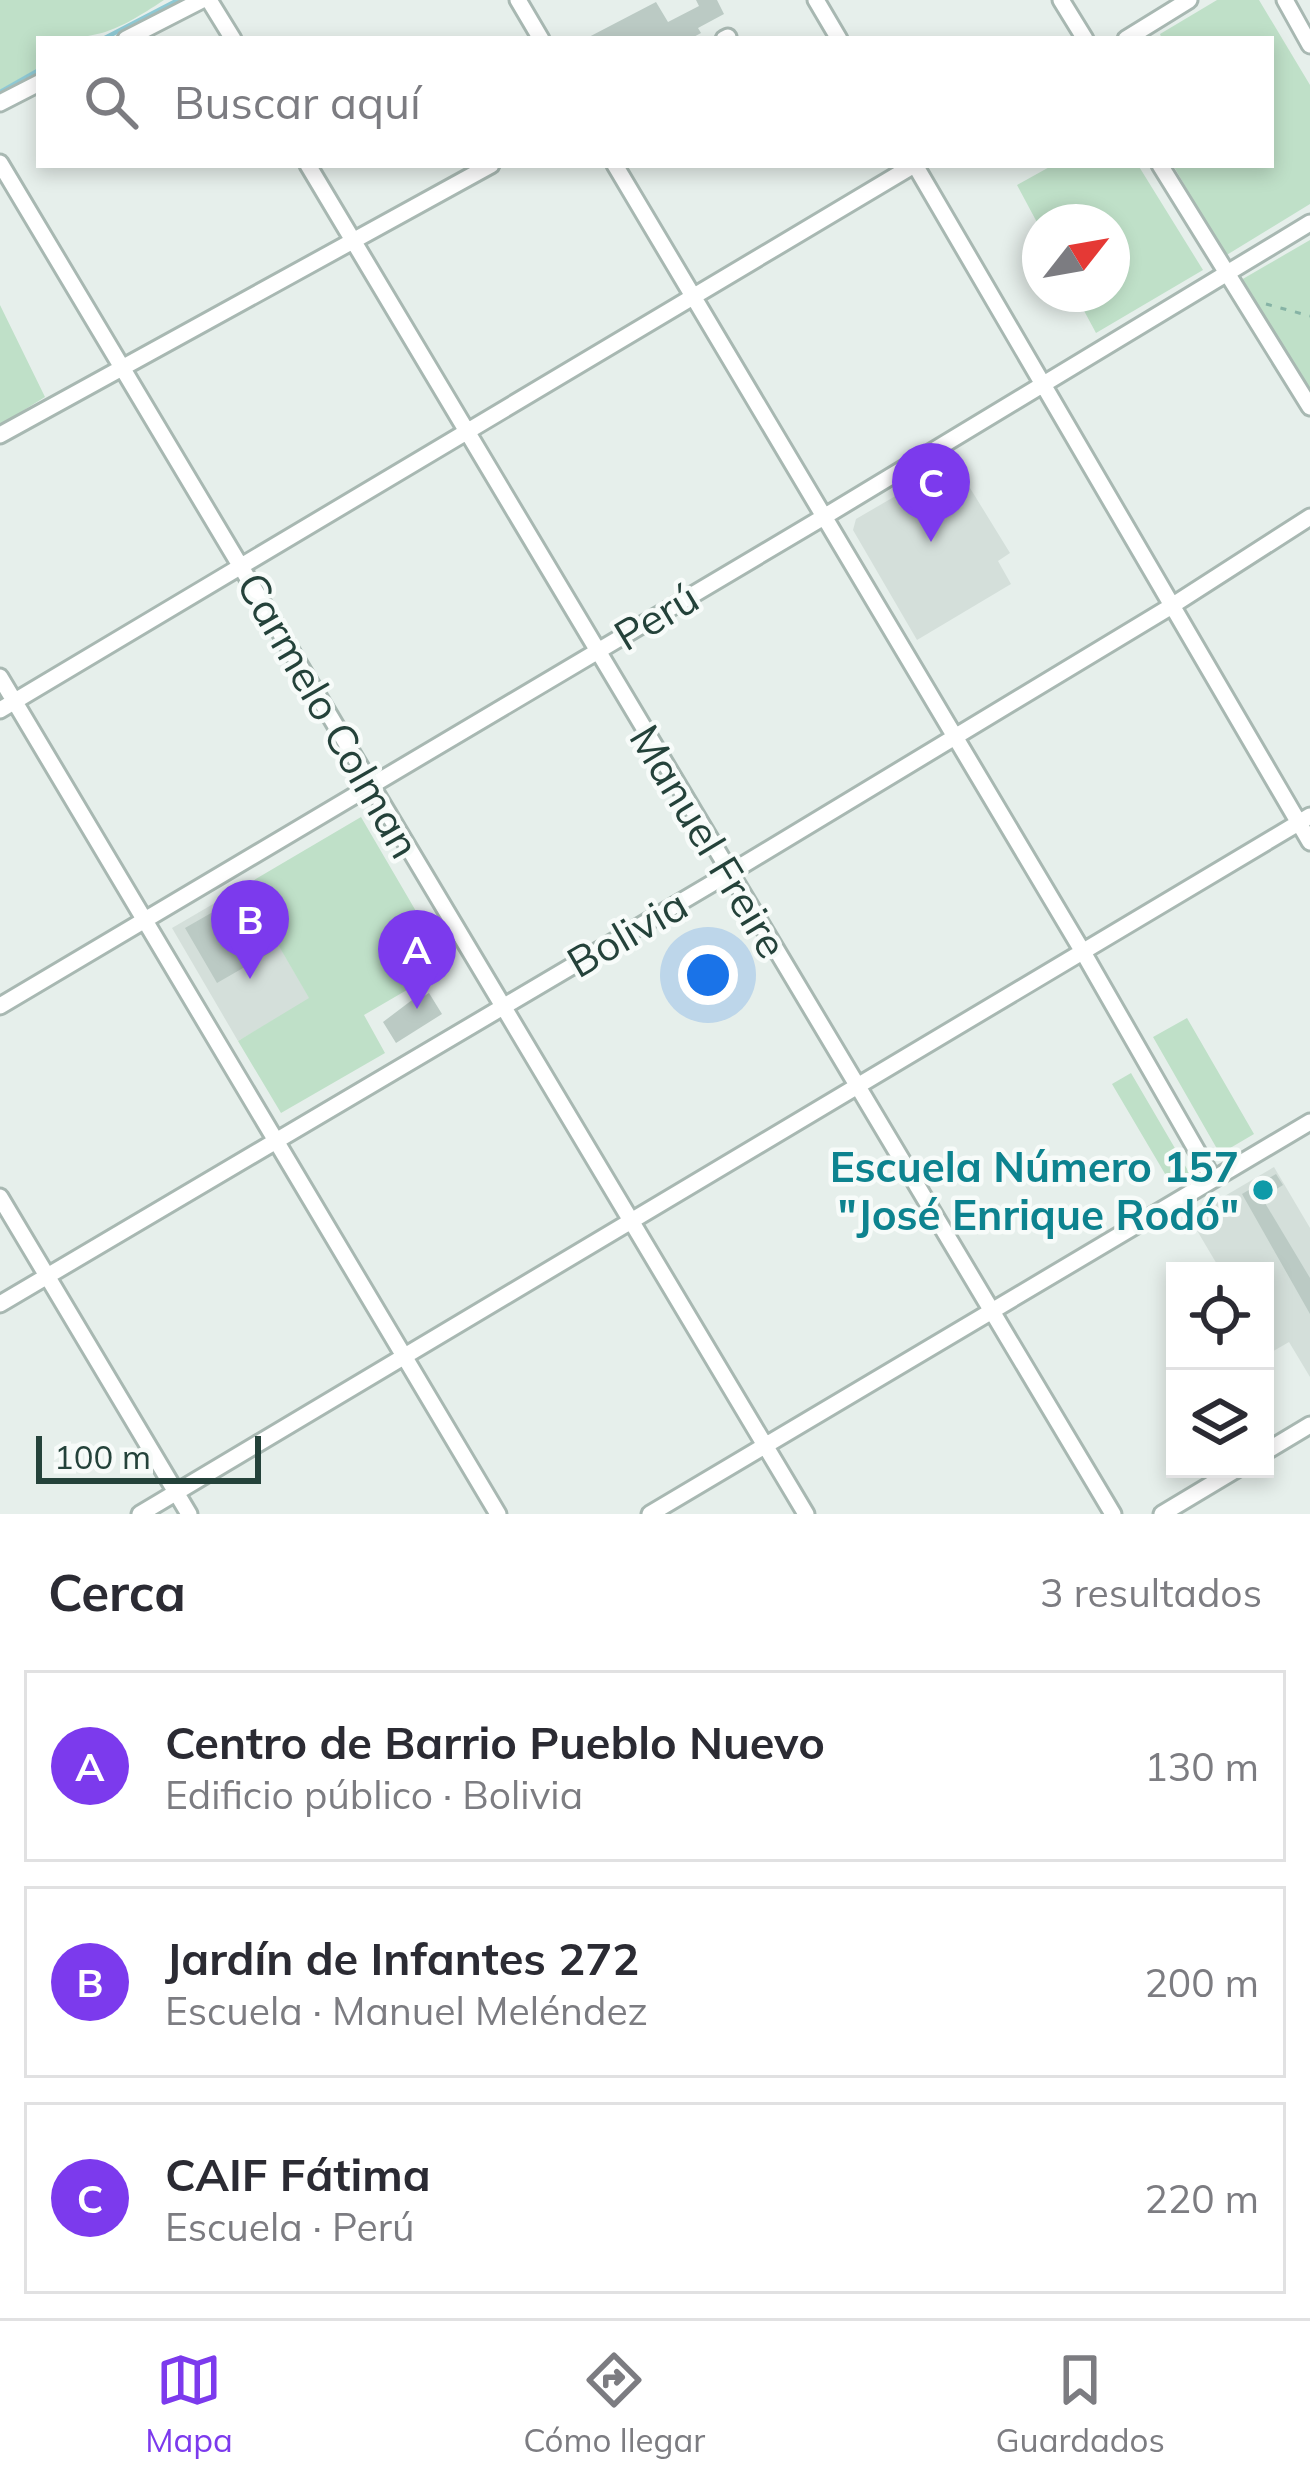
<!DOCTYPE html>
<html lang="es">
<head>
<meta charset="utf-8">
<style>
	:root { --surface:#fff; --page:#f7f7f7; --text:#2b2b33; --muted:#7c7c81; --line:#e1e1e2; --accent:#7c3aed }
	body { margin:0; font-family:Mulish,sans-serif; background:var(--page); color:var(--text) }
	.controls { position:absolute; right:36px; bottom:36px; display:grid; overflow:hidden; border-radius:0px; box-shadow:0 6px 18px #0003 }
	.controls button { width:108px; height:108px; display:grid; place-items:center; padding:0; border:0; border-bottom:3px solid var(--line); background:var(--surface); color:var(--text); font:60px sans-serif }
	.compass { position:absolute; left:1022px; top:204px; width:108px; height:108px; border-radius:50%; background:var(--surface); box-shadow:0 6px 18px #0003; rotate:59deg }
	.scale { position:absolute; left:36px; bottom:30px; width:225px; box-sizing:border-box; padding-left:12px; border:6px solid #24423a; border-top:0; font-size:33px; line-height:42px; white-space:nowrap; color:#24423a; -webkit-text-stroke:9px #f7fbf9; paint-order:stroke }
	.you { position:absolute; left:708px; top:975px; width:42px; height:42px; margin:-30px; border:9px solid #fff; border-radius:50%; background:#1a73e8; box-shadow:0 0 0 18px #1a73e833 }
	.badge { display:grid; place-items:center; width:78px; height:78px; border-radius:50%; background:var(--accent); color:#fff; font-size:39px; font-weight:700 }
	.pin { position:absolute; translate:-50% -99px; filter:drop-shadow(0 3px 6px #0008) }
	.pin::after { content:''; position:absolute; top:63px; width:42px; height:36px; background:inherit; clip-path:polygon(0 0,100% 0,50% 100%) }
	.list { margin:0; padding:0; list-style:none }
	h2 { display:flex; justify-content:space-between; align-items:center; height:156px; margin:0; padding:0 48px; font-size:51px }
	h2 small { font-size:39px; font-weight:400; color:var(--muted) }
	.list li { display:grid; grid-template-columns:78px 1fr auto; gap:36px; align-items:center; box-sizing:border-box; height:192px; margin:0 24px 24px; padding:0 24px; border:3px solid var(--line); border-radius:0px }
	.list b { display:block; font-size:45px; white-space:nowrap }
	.list p { margin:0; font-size:39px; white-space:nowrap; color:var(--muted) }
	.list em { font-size:39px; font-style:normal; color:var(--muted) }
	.icon { flex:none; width:66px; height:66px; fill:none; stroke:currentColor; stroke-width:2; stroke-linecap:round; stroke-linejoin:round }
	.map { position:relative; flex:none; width:1310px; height:1514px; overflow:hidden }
	.search { position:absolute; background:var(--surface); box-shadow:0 6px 18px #0003; left:36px; right:36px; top:36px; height:132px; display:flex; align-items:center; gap:30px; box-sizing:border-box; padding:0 42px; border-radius:0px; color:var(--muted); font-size:45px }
	.sheet { height:804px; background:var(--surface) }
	nav { display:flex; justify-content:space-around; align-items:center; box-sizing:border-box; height:168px; border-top:3px solid var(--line); background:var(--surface); font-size:33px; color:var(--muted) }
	nav a { display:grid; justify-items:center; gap:6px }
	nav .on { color:var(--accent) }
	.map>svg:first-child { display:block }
</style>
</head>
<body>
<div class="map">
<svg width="1310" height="1514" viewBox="0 0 1310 1514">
	<rect width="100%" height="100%" fill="#e6efeb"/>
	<!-- built -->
	<path fill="#d4dfda" d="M954,462L1010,553L998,561L1011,584L917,640L853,530L856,519Z
		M244,886L310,999L238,1041L172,928Z
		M1274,1167L1310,1228V1377L1289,1342L1270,1353L1265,1344V1271H1221L1189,1217Z"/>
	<!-- green -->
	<path fill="#bfe0c8" d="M0,0H164C114,33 99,39 39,39V68L0,90Z
		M1217,0H1259L1310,85V204L1225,256L1173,165H1271V39H1162L1160,34Z
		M1053,165H1138L1203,270L1096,333L1075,294H1112V222H1040V228L1017,185Z
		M1310,240V397L1241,280Z
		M0,305L45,397L0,425Z
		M361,817L448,966L364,1015L385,1053L281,1113L238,1041L309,998L244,886Z
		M1187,1018L1254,1134L1220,1154L1153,1037Z
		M1131,1073L1190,1174L1171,1184L1112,1084Z"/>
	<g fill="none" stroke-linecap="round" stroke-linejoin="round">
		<!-- stream -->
		<path stroke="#8ec9d4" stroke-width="4.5" d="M103,39L178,0
			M0,92L39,70"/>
	</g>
	<!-- building -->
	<path fill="#bbcac4" d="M696,0H717L724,14L698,28L701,33L690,39H585L656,2L668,22L699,6Z
		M239,897L271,952L217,983L185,928Z
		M429,993L442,1014L396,1043L383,1022L416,997L418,1000Z
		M1276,1174L1283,1185L1262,1198L1310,1278V1314L1242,1194Z"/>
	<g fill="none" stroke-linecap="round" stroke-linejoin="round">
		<defs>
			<path id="minor" d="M209,0L233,39
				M518,0L541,39
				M816,0L839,39
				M1061,0L1085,39
				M1285,0L1310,45
				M126,39L202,0
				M724,39L728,37
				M1126,39L1189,0
				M0,103L39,83
				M0,163L806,1514
				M308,165L1113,1514
				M615,165L1083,952L1213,1179
				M915,165L1310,842
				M1160,165L1310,407
				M0,435L491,165
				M0,677L498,1514
				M0,710L914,165
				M0,1006L822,518L1310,223
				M0,1197L189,1514
				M0,1304L728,874L1170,607L1310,517
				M1265,1452L1310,1425
				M140,1514L1310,816
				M650,1514L1310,1122
				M1162,1514L1237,1469"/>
		</defs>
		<!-- minor casing -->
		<use href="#minor" stroke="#a8b8b2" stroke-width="21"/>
		<!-- path -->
		<path stroke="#86b3a5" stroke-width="3" stroke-dasharray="6 9" stroke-linecap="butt" d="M1266,304L1310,316"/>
		<!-- minor -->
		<use href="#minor" stroke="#fff" stroke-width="15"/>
	</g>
	<!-- markers -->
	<circle fill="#0f9aa8" stroke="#f7fbf9" stroke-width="4.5" cx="1263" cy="1190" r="12"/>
	<g text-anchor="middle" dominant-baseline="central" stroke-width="9" stroke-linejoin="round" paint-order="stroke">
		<!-- street labels -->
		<g font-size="42" fill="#24423a" stroke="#f7fbf9">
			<text transform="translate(656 616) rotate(-31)">Perú</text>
			<text transform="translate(329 715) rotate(60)">Carmelo Colman</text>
			<text transform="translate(709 841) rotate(59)">Manuel Freire</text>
			<text transform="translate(627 933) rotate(-30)">Bolivia</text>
		</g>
		<!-- culture labels -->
		<g font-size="42" font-weight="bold" fill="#0d838f" stroke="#f7fbf9" text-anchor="end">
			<text x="1239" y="1166">Escuela Número 157<tspan x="1239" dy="48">"José Enrique Rodó"</tspan></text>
		</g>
	</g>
</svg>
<div class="controls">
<button><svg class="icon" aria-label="locate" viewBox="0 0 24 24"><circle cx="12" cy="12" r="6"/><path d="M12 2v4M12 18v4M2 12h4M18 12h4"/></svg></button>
<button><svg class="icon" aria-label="layers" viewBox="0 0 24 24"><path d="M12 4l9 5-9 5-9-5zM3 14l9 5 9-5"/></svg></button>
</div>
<svg class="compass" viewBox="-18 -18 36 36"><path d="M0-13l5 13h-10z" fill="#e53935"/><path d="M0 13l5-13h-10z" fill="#7c7c81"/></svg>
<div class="scale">100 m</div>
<div class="you"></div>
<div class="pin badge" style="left:417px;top:1009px">A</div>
<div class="pin badge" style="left:250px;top:979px">B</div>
<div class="pin badge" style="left:931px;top:542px">C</div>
<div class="search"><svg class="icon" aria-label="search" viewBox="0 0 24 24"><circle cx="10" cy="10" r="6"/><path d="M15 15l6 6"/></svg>Buscar aquí</div>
</div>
<section class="sheet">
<h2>Cerca<small>3 resultados</small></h2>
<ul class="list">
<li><span class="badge">A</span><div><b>Centro de Barrio Pueblo Nuevo</b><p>Edificio público · Bolivia</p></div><em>130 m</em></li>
<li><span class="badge">B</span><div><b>Jardín de Infantes 272</b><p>Escuela · Manuel Meléndez</p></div><em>200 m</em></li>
<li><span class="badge">C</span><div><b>CAIF Fátima</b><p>Escuela · Perú</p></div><em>220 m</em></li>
</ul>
</section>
<nav>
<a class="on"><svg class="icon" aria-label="map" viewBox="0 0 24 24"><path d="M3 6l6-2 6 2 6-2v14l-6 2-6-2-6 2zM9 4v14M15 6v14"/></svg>Mapa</a>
<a><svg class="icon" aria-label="directions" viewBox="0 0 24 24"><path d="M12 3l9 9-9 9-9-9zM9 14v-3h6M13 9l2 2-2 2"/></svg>Cómo llegar</a>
<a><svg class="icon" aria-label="saved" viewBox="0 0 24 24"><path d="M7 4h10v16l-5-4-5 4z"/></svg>Guardados</a>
</nav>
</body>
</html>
